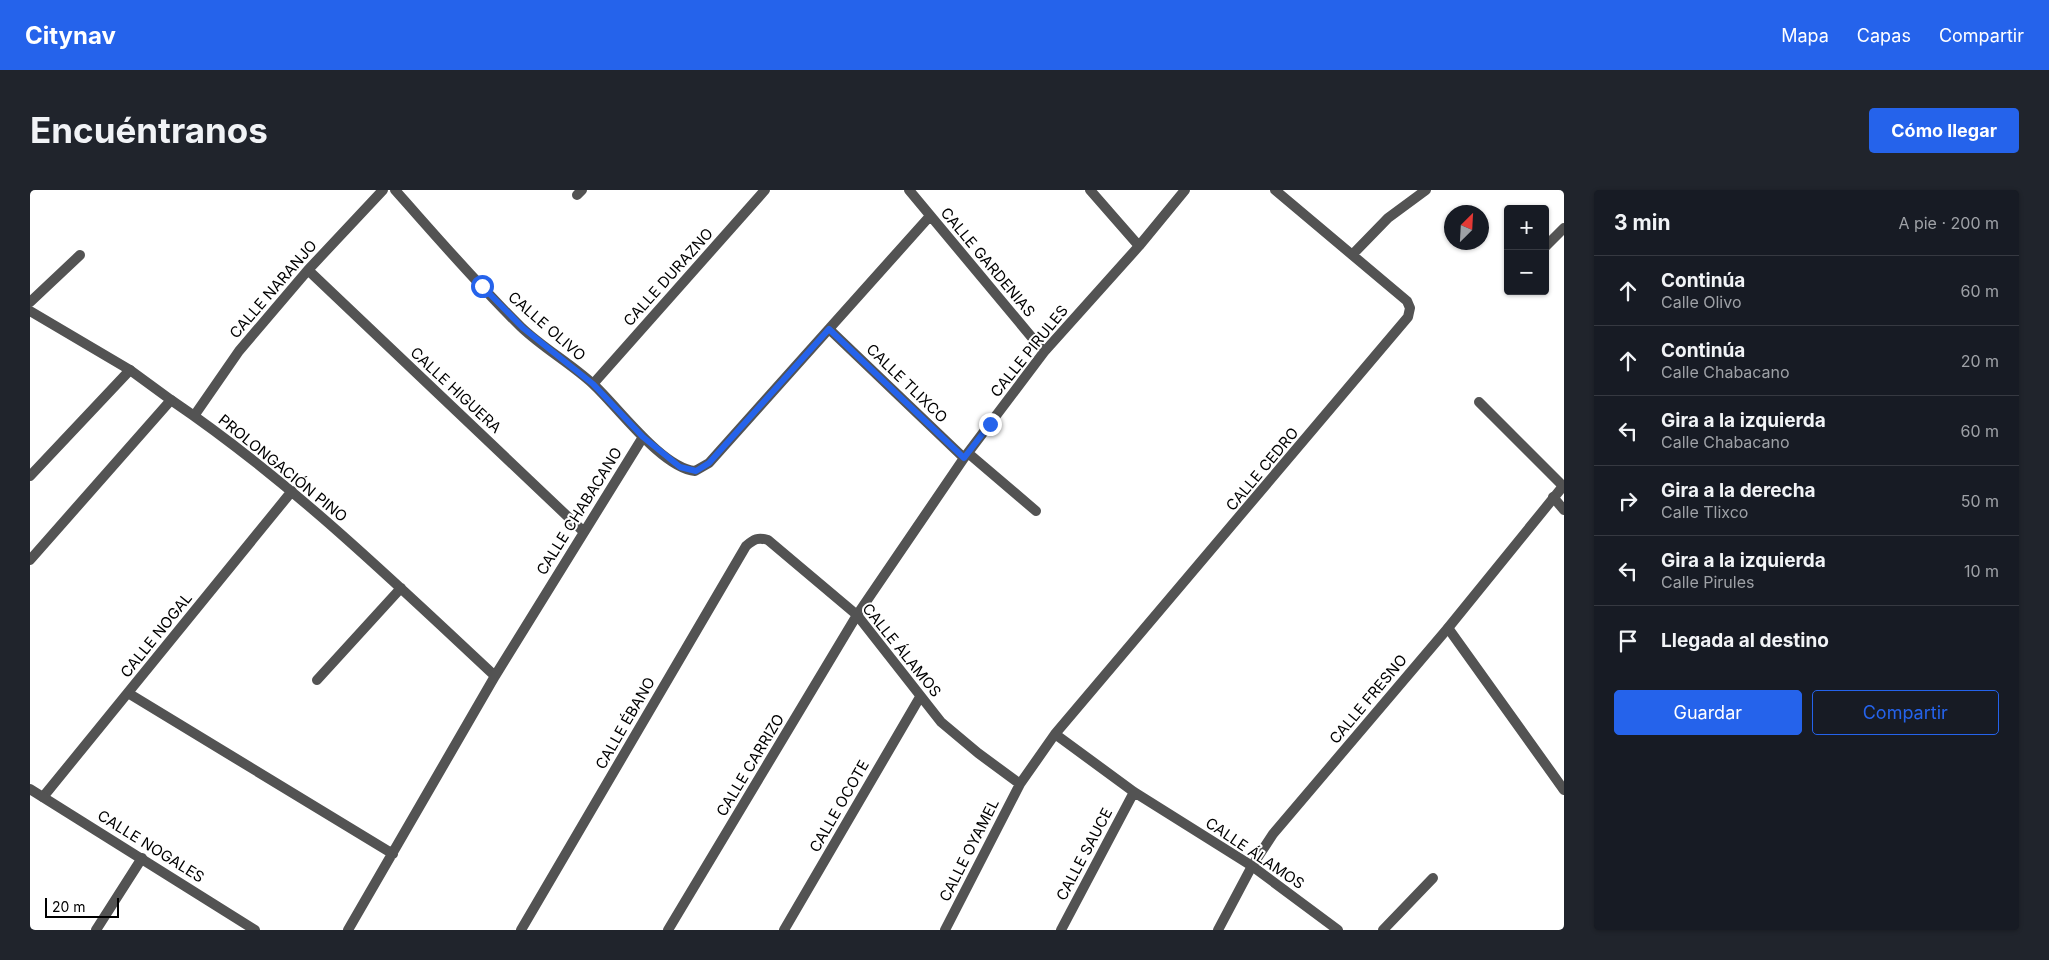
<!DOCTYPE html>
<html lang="es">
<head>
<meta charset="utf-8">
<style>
	:root { --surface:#171b24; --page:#20242c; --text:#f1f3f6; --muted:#9ea1a6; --line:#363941; --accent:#2563eb }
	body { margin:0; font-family:Inter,sans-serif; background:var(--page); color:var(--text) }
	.controls { position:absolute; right:15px; top:15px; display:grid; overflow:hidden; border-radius:5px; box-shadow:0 1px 4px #0004 }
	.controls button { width:45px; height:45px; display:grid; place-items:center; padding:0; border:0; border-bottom:1px solid var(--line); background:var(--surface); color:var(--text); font:25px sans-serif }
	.compass { position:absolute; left:1414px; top:15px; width:45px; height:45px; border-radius:50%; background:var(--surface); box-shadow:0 1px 4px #0004; rotate:24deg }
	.scale { position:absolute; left:15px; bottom:12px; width:74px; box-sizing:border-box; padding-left:5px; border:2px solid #000; border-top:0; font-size:14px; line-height:18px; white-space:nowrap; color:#000; -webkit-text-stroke:4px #fff; paint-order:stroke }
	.stop { position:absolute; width:15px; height:15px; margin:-11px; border:4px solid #2563eb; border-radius:50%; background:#fff }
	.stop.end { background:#2563eb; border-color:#fff; box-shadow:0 1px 5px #0008 }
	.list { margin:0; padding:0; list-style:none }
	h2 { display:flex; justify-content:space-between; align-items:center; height:65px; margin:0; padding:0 20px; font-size:21px }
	h2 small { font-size:16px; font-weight:400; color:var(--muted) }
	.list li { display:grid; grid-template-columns:32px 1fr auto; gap:15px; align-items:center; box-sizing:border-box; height:70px; padding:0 20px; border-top:1px solid var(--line) }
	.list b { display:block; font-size:19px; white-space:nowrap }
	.list p { margin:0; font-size:16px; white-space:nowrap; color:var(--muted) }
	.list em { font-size:16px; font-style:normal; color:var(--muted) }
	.actions { display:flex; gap:10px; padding:15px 20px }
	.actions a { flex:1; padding:11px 0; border:1px solid var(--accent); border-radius:5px; text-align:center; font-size:18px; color:var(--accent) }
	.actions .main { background:var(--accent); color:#fff }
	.icon { flex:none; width:28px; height:28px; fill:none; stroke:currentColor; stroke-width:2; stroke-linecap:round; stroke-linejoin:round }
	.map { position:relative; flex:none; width:1534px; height:740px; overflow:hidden; border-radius:5px }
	header { display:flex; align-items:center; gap:30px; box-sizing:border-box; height:70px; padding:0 25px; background:var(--accent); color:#fff }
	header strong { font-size:24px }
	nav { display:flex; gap:28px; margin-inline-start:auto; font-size:18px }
	.intro { display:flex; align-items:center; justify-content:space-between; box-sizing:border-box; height:120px; padding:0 30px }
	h1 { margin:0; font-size:35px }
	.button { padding:12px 22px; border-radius:5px; background:var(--accent); color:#fff; font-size:18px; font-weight:700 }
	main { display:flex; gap:30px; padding:0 30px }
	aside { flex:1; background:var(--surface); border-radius:5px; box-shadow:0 1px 4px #0004 }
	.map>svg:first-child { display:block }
</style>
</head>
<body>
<header>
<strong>Citynav</strong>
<nav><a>Mapa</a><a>Capas</a><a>Compartir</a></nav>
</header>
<div class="intro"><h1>Encuéntranos</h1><a class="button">Cómo llegar</a></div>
<main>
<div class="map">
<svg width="1534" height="740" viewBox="0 0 1534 740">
	<rect width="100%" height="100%" fill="#fff"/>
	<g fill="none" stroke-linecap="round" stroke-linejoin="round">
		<!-- minor -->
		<path stroke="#535353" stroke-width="10" d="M365,0C406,46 447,94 491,137C513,158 540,173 563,194C588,217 632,278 665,281L679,273L900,26
			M879,0L1014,162
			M1060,0L1109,56
			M547,5L552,0
			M1515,57L1534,38
			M1323,64L1358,28L1396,0
			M278,80L554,342
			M0,112L50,65
			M799,139L934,268
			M563,194L735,0
			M141,210C259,290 362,390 465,486
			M1449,212L1533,296
			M164,226L209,161L278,80L353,0
			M938,263L1006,321
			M0,286L100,180
			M1523,307L1534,320
			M1418,438L1534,600
			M287,490L371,398
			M98,503L363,664
			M1025,544L1104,602L1222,676
			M13,607L262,301
			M66,740L112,668
			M318,740L465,486L613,247
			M491,740L716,356C724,349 728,347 738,350L827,425L911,532L948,563L990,594
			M638,740L827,425L934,268L1014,162L1109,56L1155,0
			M754,740L890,507
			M915,740L990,594L1025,544L1378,127L1380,118L1377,111L1245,0
			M1031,740L1104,602
			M1353,740L1403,688"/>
		<!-- tertiary -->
		<path stroke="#535353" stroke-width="10" d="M0,121L100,180L141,210L0,370
			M0,599L225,740
			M1222,676L1308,740
			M1188,740L1222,676L1243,644L1418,438L1534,295"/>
	</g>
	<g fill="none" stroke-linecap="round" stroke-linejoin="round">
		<!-- route -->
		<path stroke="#2563eb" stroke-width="6" d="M452,96L493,138L563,194L613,247L650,277L666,281L679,273L799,139L934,268L960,234"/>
	</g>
	<g text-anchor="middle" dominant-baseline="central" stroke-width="4" stroke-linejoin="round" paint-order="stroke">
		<!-- street labels -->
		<g font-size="15" fill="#000" stroke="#fff">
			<text transform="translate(958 72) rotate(50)">CALLE GARDENIAS</text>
			<text transform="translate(638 87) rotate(-48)">CALLE DURAZNO</text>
			<text transform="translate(243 99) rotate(-49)">CALLE NARANJO</text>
			<text transform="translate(517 136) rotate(41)">CALLE OLIVO</text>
			<text transform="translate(999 161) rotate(-51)">CALLE PIRULES</text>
			<text transform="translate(877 193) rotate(44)">CALLE TLIXCO</text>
			<text transform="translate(426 200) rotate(43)">CALLE HIGUERA</text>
			<text transform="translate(253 278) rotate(39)">PROLONGACIÓN PINO</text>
			<text transform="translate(1232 279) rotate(-50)">CALLE CEDRO</text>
			<text transform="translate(549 321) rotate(-58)">CALLE CHABACANO</text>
			<text transform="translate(126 445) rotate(-51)">CALLE NOGAL</text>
			<text transform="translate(872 460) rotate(51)">CALLE ÁLAMOS</text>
			<text transform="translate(1338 509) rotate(-50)">CALLE FRESNO</text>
			<text transform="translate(595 533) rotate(-60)">CALLE ÉBANO</text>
			<text transform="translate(720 575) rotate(-59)">CALLE CARRIZO</text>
			<text transform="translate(809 616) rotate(-60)">CALLE OCOTE</text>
			<text transform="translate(121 656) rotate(32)">CALLE NOGALES</text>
			<text transform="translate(939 660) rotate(-63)">CALLE OYAMEL</text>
			<text transform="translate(1225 663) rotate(34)">CALLE ÁLAMOS</text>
			<text transform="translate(1054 664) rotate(-62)">CALLE SAUCE</text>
		</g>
	</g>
</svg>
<div class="controls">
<button>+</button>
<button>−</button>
</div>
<svg class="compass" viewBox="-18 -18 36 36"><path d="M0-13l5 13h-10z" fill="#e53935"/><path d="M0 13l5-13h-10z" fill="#9ea1a6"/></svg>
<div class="scale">20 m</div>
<div class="stop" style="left:452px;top:96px"></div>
<div class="stop end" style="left:960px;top:234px"></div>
</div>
<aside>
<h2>3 min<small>A pie · 200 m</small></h2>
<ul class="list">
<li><svg class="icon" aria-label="ahead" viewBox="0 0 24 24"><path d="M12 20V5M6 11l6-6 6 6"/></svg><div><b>Continúa</b><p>Calle Olivo</p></div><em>60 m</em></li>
<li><svg class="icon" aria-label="ahead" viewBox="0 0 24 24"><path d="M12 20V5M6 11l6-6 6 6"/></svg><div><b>Continúa</b><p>Calle Chabacano</p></div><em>20 m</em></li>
<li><svg class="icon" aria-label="left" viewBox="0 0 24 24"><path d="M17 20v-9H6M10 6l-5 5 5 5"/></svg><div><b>Gira a la izquierda</b><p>Calle Chabacano</p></div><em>60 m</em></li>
<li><svg class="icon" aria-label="right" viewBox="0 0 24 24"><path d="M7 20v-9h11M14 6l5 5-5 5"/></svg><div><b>Gira a la derecha</b><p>Calle Tlixco</p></div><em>50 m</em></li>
<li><svg class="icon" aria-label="left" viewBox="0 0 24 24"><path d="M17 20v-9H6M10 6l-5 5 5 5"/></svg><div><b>Gira a la izquierda</b><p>Calle Pirules</p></div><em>10 m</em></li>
<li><svg class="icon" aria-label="arrive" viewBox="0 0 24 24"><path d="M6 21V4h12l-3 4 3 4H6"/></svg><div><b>Llegada al destino</b></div></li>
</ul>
<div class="actions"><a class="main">Guardar</a><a>Compartir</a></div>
</aside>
</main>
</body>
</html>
